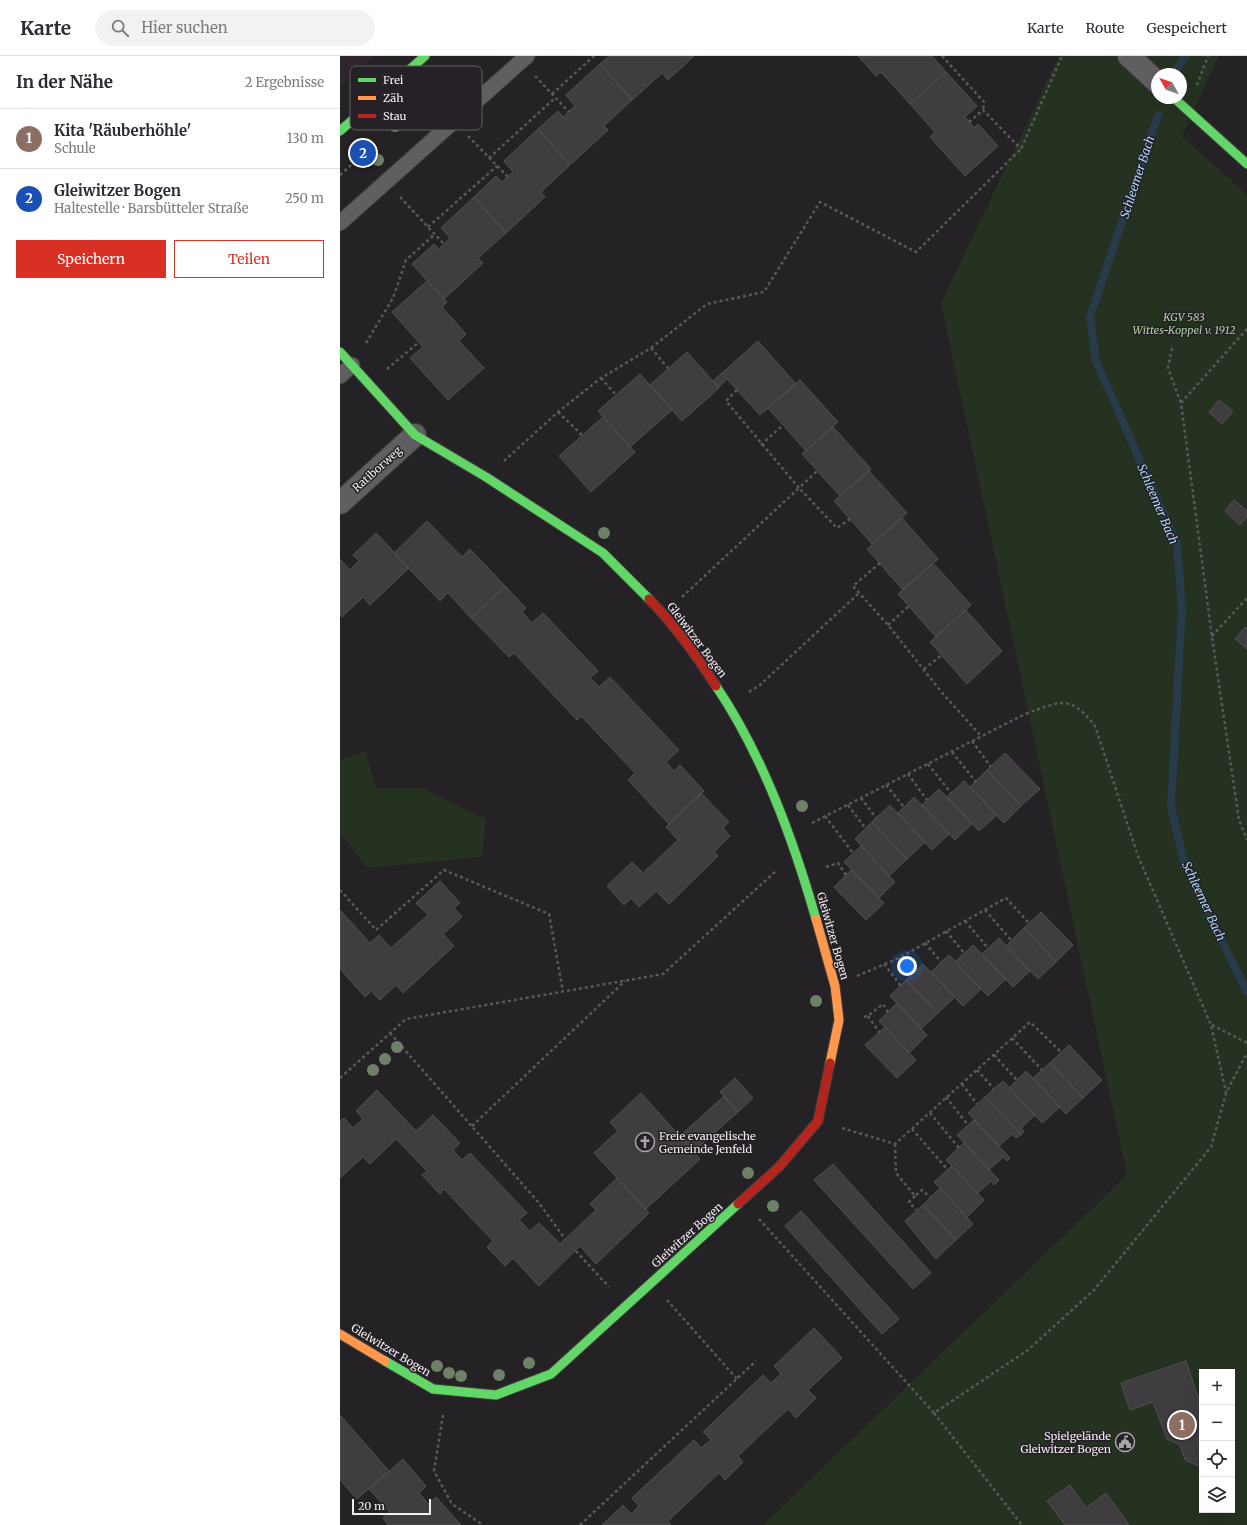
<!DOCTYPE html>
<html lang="de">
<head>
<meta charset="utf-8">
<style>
	:root { --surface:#fff; --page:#f2f2f3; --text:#2b2b33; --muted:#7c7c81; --line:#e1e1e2; --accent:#d93025 }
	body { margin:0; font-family:Merriweather,serif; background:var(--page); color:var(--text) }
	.controls { position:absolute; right:12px; bottom:12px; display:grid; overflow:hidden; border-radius:0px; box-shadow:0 4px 16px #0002 }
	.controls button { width:36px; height:36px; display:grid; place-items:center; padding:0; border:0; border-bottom:1px solid var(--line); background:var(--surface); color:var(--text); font:20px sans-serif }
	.compass { position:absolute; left:811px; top:12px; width:36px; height:36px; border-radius:50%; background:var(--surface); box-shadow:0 4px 16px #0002; rotate:310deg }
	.scale { position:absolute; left:12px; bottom:10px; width:79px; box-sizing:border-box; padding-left:4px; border:2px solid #f0edf0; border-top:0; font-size:11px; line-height:14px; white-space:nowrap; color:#f0edf0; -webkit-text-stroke:3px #252126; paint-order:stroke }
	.you { position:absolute; left:567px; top:910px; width:14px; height:14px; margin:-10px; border:3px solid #fff; border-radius:50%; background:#1a73e8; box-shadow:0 0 0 6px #1a73e833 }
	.badge { display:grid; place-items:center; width:26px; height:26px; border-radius:50%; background:var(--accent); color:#fff; font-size:13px; font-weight:700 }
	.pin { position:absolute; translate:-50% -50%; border:2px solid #fff; box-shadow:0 1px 4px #0006 }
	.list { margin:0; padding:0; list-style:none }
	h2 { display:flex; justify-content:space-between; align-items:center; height:52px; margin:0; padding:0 16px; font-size:17px }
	h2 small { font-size:13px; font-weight:400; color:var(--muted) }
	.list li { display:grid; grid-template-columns:26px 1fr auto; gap:12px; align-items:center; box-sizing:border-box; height:60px; padding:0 16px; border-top:1px solid var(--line) }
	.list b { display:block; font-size:15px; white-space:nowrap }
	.list p { margin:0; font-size:13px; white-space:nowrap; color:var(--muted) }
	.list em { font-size:13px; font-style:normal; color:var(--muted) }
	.actions { display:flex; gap:8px; padding:12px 16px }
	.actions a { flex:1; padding:9px 0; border:1px solid var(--accent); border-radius:0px; text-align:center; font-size:14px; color:var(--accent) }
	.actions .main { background:var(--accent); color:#fff }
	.icon { flex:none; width:22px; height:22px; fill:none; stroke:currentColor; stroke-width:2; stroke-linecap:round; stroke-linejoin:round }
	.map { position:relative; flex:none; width:907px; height:1469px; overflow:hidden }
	header { display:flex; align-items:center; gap:24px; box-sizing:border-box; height:56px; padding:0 20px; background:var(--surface); border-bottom:1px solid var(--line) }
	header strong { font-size:19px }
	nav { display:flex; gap:22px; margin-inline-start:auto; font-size:14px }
	.search { width:280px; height:36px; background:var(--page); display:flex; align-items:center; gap:10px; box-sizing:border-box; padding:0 14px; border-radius:22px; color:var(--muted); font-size:15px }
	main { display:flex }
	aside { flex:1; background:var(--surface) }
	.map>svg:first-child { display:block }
</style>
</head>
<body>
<header>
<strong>Karte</strong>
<div class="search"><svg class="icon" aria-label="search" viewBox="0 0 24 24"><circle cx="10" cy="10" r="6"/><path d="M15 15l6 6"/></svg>Hier suchen</div>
<nav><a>Karte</a><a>Route</a><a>Gespeichert</a></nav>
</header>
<main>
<aside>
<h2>In der Nähe<small>2 Ergebnisse</small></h2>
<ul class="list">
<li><span class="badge" style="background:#8d6e63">1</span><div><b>Kita 'Räuberhöhle'</b><p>Schule</p></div><em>130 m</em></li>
<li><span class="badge" style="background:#1a4fb4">2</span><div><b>Gleiwitzer Bogen</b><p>Haltestelle · Barsbütteler Straße</p></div><em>250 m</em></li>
</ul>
<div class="actions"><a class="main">Speichern</a><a>Teilen</a></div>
</aside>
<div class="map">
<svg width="907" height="1469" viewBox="0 0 907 1469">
	<rect width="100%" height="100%" fill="#242225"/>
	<!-- built -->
	<path fill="#2e252f" d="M0,0H34L0,30Z"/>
	<!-- green -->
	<path fill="#253121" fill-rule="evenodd" d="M719,0H879L842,80L907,139V1469H423L787,1119L601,247ZM817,18H841V42H817ZM862,1316H892V1454H862Z
		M25,695L36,732H82L146,763L142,801L28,812L0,777V704Z"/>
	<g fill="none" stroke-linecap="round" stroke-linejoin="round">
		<!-- stream -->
		<path stroke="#273b4a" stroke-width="8" d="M836,15L845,0
			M818,59L750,261L756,305L837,488L842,553L831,750L844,807L907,936"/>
	</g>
	<!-- building -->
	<path fill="#3f3d3f" stroke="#525052" d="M269,0H354L328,24L322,17L292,44L260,8Z
		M518,0H592L606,16L570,48L541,16L536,20Z
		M260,8L292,44L264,70L268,74L230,109L198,73L218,55L223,61L235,50L226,39Z
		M606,16L637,50L625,61L634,72L638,68L658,90L625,120L590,81L595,76L570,48Z
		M198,73L230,109L201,136L205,141L166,177L134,141L156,120L162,126L173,116L164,105Z
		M134,141L166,177L138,202L143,207L104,243L72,208L94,188L99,193L110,182L101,172Z
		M87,225L107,246L102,251L126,278L119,285L144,312L108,344L70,302L83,291L52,256Z
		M418,285L456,328L420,359L387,323L379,331L373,325Z
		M347,296L379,332L342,365L310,329Z
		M300,318L332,354L290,391L258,355Z
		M460,324L498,366L466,395L428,352Z
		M879,344L893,355L882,368L869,356Z
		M263,361L295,396L251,436L219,400Z
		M493,371L531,413L500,440L462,398Z
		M529,415L567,457L532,488L494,445Z
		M894,444L907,455V461L900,469L885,455Z
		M562,462L598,503L563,534L527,493Z
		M87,465L122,501L130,493L165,530L131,562L108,537L100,545L54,497Z
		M36,477L69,512L30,549L23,541L2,561L0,559V503L10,514L19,505L13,499Z
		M593,507L631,549L596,581L558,538Z
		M165,530L186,552L182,556L192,567L203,557L258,615L250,622L259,631L270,621L339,694L326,706L334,715L340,709L364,735L329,768L288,724L295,717L241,660L237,664L174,597L169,601L131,562Z
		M626,554L662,595L627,628L590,586Z
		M905,571L907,573V593L895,583Z
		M665,697L700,733L681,750L647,714Z
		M647,714L681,750L664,767L630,731Z
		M624,725L657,759L639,775L607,741Z
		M599,733L632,768L615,784L582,749Z
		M361,737L389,766L383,772L390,780L374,796L378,800L329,848L316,835L299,851L291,842L284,849L267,830L292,806L303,817L338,784L326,771Z
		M574,741L609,778L592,794L558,757Z
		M550,749L585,786L567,803L532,766Z
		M532,766L567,803L549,820L515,783Z
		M521,790L555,826L539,842L504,806Z
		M511,814L544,847L526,864L494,831Z
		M100,825L120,847L114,852L122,861L103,878L114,890L63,937L56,929L40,944L31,935L25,941L0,913V854L30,887L39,879L51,892L88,859L76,847Z
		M701,856L733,889L716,906L684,872Z
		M684,872L716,906L698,923L666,890Z
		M659,882L690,915L673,931L642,898Z
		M633,889L666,923L648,940L615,906Z
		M609,899L641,933L623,950L591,916Z
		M583,908L615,941L598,957L566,924Z
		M566,924L598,957L581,973L550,940Z
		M557,947L587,979L569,997L539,965Z
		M545,971L576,1004L557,1022L525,989Z
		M729,989L762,1024L743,1042L710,1007Z
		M710,1007L743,1042L726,1058L693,1022Z
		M686,1015L720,1051L702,1067L669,1032Z
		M395,1022L413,1042L398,1056L380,1036Z
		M663,1025L695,1059L681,1072L684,1075L681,1079L645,1041Z
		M37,1034L76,1075L93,1059L120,1087L113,1094L122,1104L130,1097L187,1157L179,1164L190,1175L199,1167L220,1188L256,1154L250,1148L277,1122L309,1157L256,1208L240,1190L199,1230L173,1202L165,1210L147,1191L153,1185L104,1133L100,1138L82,1119L87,1115L56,1083L30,1108L23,1101L0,1122V1065L4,1062L13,1072L23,1063L16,1055Z
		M301,1037L360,1103L306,1153L254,1097L278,1075L270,1066Z
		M384,1040L398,1056L354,1095L340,1080Z
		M645,1041L681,1079L676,1082L672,1078L659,1090L628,1057Z
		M634,1064L670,1102L667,1105L663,1101L649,1114L617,1079Z
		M624,1087L659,1124L654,1129L651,1125L638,1137L606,1104Z
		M493,1108L591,1217L573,1233L474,1124Z
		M612,1110L644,1144L627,1161L594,1126Z
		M600,1132L633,1168L616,1184L583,1149Z
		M583,1149L616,1184L596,1203L565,1165Z
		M461,1155L559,1263L542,1278L445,1170Z
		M474,1272L502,1302L468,1334L476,1342L456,1362L448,1353L398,1400L403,1406L385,1424L379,1417L328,1465L331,1469H262L283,1449L291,1458L299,1450L292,1442L354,1384L361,1392L371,1384L363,1376L423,1319L431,1327L441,1318L434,1310Z
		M846,1305L862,1353V1409L858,1410L845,1404L840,1389L827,1383L813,1346L790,1354L781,1327Z
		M0,1359L49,1415L17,1443L0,1424Z
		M63,1403L86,1430L79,1437L83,1442L88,1448L96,1441L121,1469H48L43,1462L50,1456L29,1433Z
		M730,1429L746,1452L766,1437L789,1469H725L707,1445Z"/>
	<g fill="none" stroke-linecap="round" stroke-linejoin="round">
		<defs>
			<path id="lane" d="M0,167L187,0
				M0,320L12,309"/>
			<path id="street" d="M789,0L817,26
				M0,447L75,379"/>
			<path id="fast" d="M834,42L907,108
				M0,75L85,0
				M0,296L75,379L146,421L263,497L309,543
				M376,630C423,700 453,783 476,863
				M45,1305L93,1333L156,1339L211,1318L398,1148"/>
			<path id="slow" d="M476,863L495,930L499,964L490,1007
				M0,1278L45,1305"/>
			<path id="jam" d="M309,543C335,569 356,599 376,630
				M398,1148L439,1111L478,1065L490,1007"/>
		</defs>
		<!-- lane casing -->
		<use href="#lane" stroke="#3e3d3f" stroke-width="17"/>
		<!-- street casing -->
		<use href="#street" stroke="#3e3d3f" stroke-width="24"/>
		<!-- fast casing -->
		<use href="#fast" stroke="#3e3d3f" stroke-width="11"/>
		<!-- slow casing -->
		<use href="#slow" stroke="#3e3d3f" stroke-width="11"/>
		<!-- jam casing -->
		<use href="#jam" stroke="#3e3d3f" stroke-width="11"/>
		<!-- path -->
		<path stroke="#5a595b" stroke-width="2.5" stroke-dasharray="3 3" stroke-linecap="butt" d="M602,0L644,46L643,54
			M195,20L229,56
			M857,29L868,0
			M212,38L254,0
			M629,66L643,54L681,93
			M128,80L168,121
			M149,102L215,42
			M0,119L21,100
			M60,141L104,188
			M88,171L157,110
			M907,273L841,347L872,581L899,764L907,784
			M26,287L53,242L66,204L95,178
			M311,292L367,248L424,236L480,146L576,196L681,93L722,0
			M832,292L828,312L841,347
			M47,313L79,286
			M261,322L276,339
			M397,334L386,345L459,432L477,415
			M218,356L242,379
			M421,389L443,369
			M164,405L218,356L261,322L311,292L328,312
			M540,507L513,530L548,569L604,639L641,680
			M342,541L459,432L497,472L510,463
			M548,569L569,550
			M872,580L907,542
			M584,613L602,599
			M409,636L420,629L518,538
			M632,685L651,711
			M612,696L636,726
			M588,708L611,737
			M568,718L587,744
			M546,729L564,751
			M521,742L536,762
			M508,749L526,773
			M485,760L513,797
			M472,767L685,658C720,646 729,637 755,670L798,800L871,969L886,1036
			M486,811L498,807L506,819
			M0,834L36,874L104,814L209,858L223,936
			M645,854L671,884
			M625,865L648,892
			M606,875L624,897
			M585,887L601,906
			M559,902L573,918
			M544,908L561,930
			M517,920L559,902L666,842L689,867
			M528,960L539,976
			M524,961L528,960L543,948L548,956
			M872,969L907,987
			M50,977L199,1147L225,1183
			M672,982L702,1014
			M654,999L677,1024
			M637,1014L654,1033
			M0,1022L66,963L323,918L436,815
			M622,1028L637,1048
			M606,1041L628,1069
			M590,1057L619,1092
			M132,1070L285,925
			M502,1072L555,1088L690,966L721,996
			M572,1073L608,1114
			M555,1088L556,1117L575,1140L582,1134L590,1141
			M575,1140L569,1146L576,1154
			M419,1163L594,1357L688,1294L754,1234L871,1091L886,1037L907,997
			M236,1195L269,1231
			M327,1244L397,1323
			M594,1357L682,1469
			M103,1359L94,1415L112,1448L143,1469
			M240,1469L416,1305"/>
		<!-- lane -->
		<use href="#lane" stroke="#605e60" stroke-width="15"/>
		<!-- street -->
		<use href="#street" stroke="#605e60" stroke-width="22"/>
		<!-- fast -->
		<use href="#fast" stroke="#63d668" stroke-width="9"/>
		<!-- slow -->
		<use href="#slow" stroke="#ff974d" stroke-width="9"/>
		<!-- jam -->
		<use href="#jam" stroke="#b3261e" stroke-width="9"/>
	</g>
	<!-- trees -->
	<g fill="#6e8068">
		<circle cx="55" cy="70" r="6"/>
		<circle cx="38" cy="104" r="6"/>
		<circle cx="264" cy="477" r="6"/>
		<circle cx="462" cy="750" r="6"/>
		<circle cx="476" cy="945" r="6"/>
		<circle cx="57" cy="991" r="6"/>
		<circle cx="45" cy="1003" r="6"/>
		<circle cx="33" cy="1014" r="6"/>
		<circle cx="408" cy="1117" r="6"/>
		<circle cx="433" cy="1150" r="6"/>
		<circle cx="189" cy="1307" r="6"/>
		<circle cx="97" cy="1310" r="6"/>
		<circle cx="109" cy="1317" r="6"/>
		<circle cx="159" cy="1319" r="6"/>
		<circle cx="121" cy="1320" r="6"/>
	</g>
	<!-- icons -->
	<defs>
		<symbol id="church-ring" viewBox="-11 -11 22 22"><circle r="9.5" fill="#252126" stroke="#a9a6a9" stroke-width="1.5"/><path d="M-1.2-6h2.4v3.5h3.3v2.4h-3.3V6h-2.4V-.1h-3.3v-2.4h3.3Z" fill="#a9a6a9"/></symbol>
		<symbol id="civic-ring" viewBox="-11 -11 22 22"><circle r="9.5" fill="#252126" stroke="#a9a6a9" stroke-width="1.5"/><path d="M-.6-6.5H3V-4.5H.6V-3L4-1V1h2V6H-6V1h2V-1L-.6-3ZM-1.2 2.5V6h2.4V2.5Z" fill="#a9a6a9"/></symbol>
	</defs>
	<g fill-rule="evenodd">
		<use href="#church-ring" x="294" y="1075" width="22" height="22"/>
		<use href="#civic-ring" x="774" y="1375" width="22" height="22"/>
	</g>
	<g text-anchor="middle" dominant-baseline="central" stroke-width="3" stroke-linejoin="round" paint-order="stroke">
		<!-- park labels -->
		<g font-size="11" font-style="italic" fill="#abcc9f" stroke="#252126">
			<text x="844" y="261">KGV 583<tspan x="844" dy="13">Wittes-Koppel v. 1912</tspan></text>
		</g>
		<!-- street labels -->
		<g font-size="11" fill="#f0edf0" stroke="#252126">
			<text transform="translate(37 413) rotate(-42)">Ratiborweg</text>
			<text transform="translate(357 584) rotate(53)">Gleiwitzer Bogen</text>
			<text transform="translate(493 880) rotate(74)">Gleiwitzer Bogen</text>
			<text transform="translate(347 1179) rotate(-42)">Gleiwitzer Bogen</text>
			<text transform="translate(51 1294) rotate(31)">Gleiwitzer Bogen</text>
		</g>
		<!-- poi labels -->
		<g font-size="11" fill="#f0edf0" stroke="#252126" text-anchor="start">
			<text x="319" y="1080">Freie evangelische<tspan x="319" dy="13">Gemeinde Jenfeld</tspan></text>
			<text x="771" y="1380" text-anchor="end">Spielgelände<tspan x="771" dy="13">Gleiwitzer Bogen</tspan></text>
		</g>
		<!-- water labels -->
		<g font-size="12" font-style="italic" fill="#a8d6fb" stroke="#252126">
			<text transform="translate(797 121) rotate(-72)">Schleemer Bach</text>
			<text transform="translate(818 448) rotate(67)">Schleemer Bach</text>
			<text transform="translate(864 845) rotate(65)">Schleemer Bach</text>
		</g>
	</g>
	<!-- legend -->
	<rect x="10" y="10" width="132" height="64" rx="6" fill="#252126" stroke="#625e63" stroke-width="1"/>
	<rect x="18" y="22" width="18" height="4" fill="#63d668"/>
	<rect x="18" y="40" width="18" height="4" fill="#ff974d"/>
	<rect x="18" y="58" width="18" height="4" fill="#b3261e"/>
	<g font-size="11" fill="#f0edf0">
		<text x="43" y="28">Frei</text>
		<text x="43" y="46">Zäh</text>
		<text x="43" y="64">Stau</text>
	</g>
</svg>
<div class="controls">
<button>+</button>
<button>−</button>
<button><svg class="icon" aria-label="locate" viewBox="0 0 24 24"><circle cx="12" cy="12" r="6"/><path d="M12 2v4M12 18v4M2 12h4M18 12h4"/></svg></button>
<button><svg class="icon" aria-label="layers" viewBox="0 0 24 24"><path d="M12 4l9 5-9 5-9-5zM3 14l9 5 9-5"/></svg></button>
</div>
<svg class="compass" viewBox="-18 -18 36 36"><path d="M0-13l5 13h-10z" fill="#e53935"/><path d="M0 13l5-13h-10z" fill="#7c7c81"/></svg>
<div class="scale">20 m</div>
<div class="you"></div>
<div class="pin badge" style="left:842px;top:1369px;background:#8d6e63">1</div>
<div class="pin badge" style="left:23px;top:97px;background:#1a4fb4">2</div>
</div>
</main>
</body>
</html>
